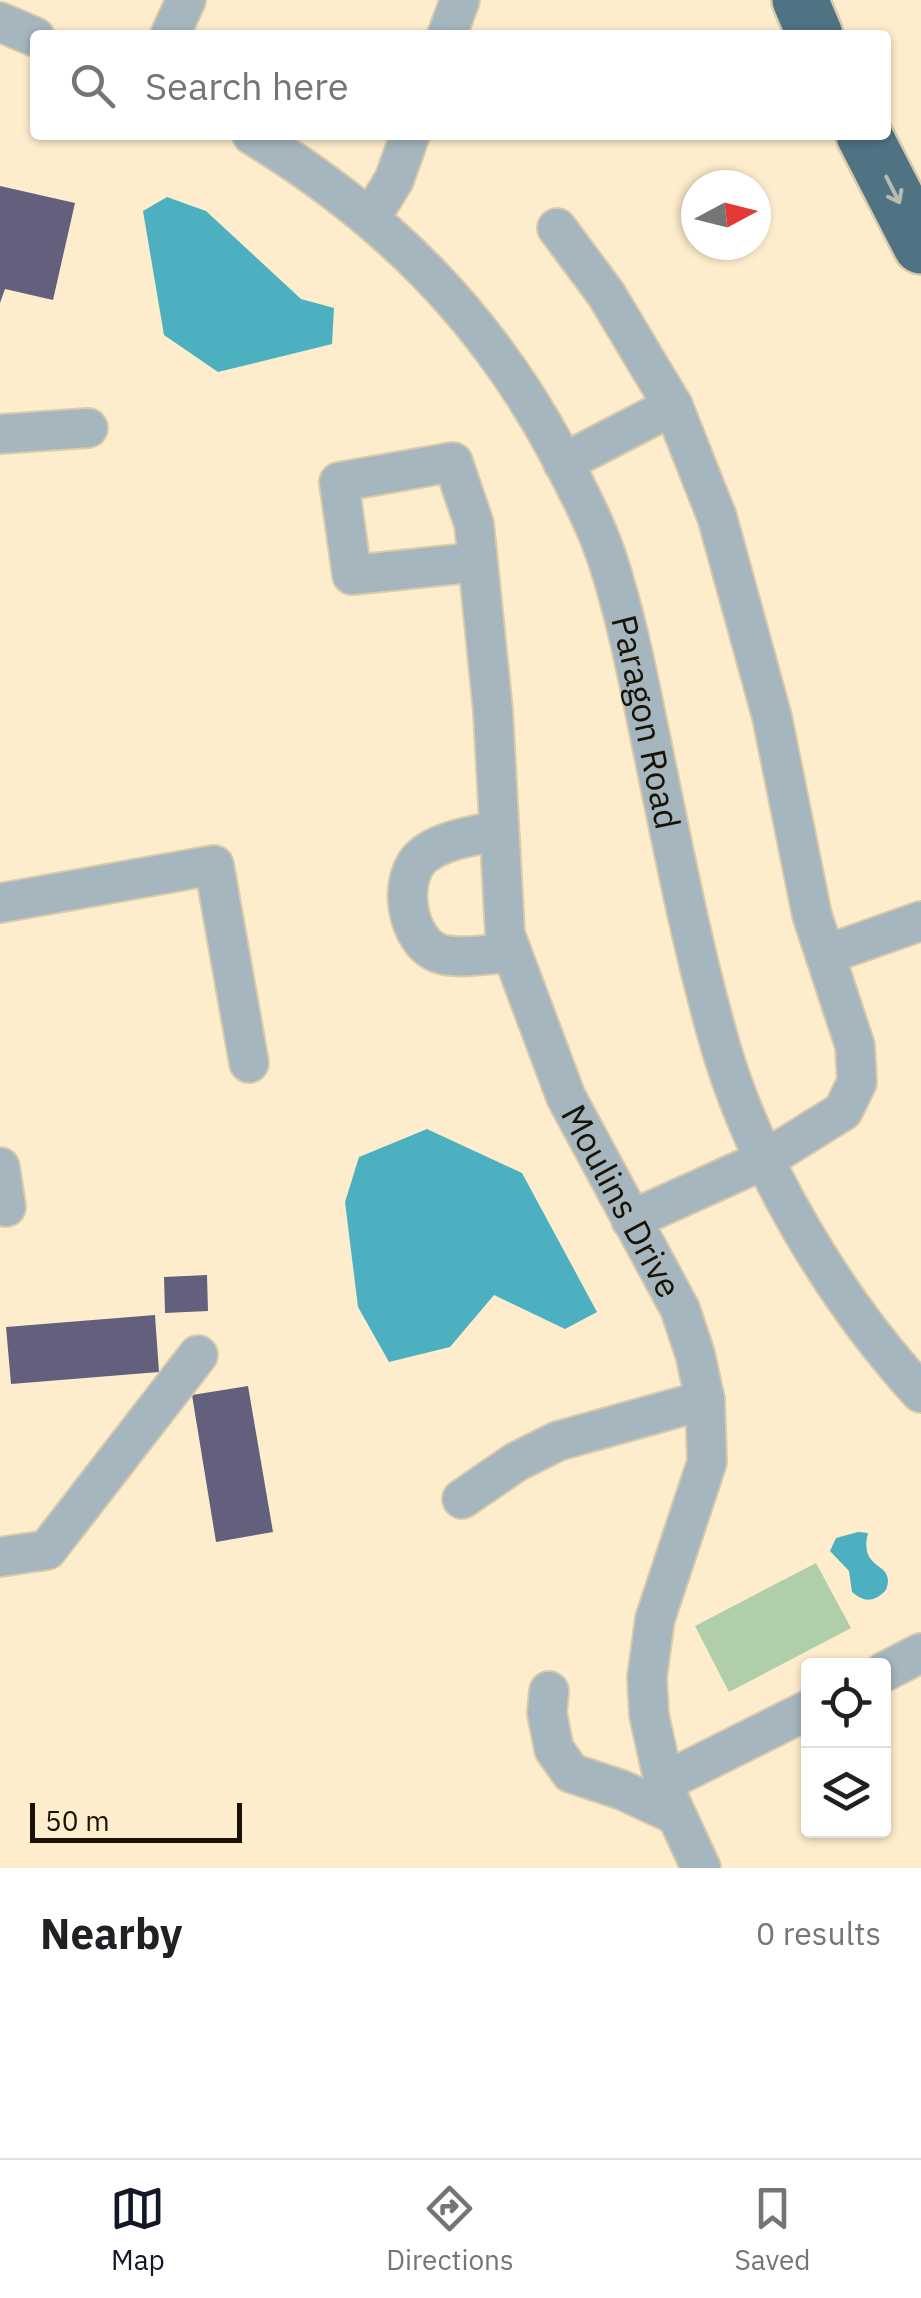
<!DOCTYPE html>
<html lang="en">
<head>
<meta charset="utf-8">
<style>
	:root { --surface:#fff; --page:#f6f6f6; --text:#202124; --muted:#757577; --line:#e0e0e0; --accent:#111827 }
	body { margin:0; font-family:"IBM Plex Sans",sans-serif; background:var(--page); color:var(--text) }
	.controls { position:absolute; right:30px; bottom:30px; display:grid; overflow:hidden; border-radius:10px; box-shadow:0 2px 8px #0004 }
	.controls button { width:90px; height:90px; display:grid; place-items:center; padding:0; border:0; border-bottom:2px solid var(--line); background:var(--surface); color:var(--text); font:50px sans-serif }
	.compass { position:absolute; left:681px; top:170px; width:90px; height:90px; border-radius:50%; background:var(--surface); box-shadow:0 2px 8px #0004; rotate:83deg }
	.scale { position:absolute; left:30px; bottom:25px; width:212px; box-sizing:border-box; padding-left:10px; border:5px solid #191307; border-top:0; font-size:28px; line-height:35px; white-space:nowrap; color:#191307; -webkit-text-stroke:8px #feedcc; paint-order:stroke }
	.list { margin:0; padding:0; list-style:none }
	h2 { display:flex; justify-content:space-between; align-items:center; height:130px; margin:0; padding:0 40px; font-size:42px }
	h2 small { font-size:32px; font-weight:400; color:var(--muted) }
	.icon { flex:none; width:55px; height:55px; fill:none; stroke:currentColor; stroke-width:2; stroke-linecap:round; stroke-linejoin:round }
	.map { position:relative; flex:none; width:921px; height:1868px; overflow:hidden }
	.search { position:absolute; background:var(--surface); box-shadow:0 2px 8px #0004; left:30px; right:30px; top:30px; height:110px; display:flex; align-items:center; gap:25px; box-sizing:border-box; padding:0 35px; border-radius:10px; color:var(--muted); font-size:38px }
	.sheet { height:290px; background:var(--surface) }
	nav { display:flex; justify-content:space-around; align-items:center; box-sizing:border-box; height:140px; border-top:2px solid var(--line); background:var(--surface); font-size:28px; color:var(--muted) }
	nav a { display:grid; justify-items:center; gap:5px }
	nav .on { color:var(--accent) }
	.map>svg:first-child { display:block }
</style>
</head>
<body>
<div class="map">
<svg width="921" height="1868" viewBox="0 0 921 1868">
	<rect width="100%" height="100%" fill="#feedcc"/>
	<!-- green -->
	<path fill="#b0ceaa" d="M816,1563L851,1628L729,1692L695,1626Z"/>
	<!-- water -->
	<path fill="#4cb0c0" d="M167,197L206,211L301,299L334,308L332,344L218,372L164,335L143,211Z
		M427,1129L522,1173L597,1312L565,1329L494,1295L450,1347L389,1362L358,1307L345,1202L359,1157Z
		M858,1532L868,1533C858,1573 897,1560 886,1590C875,1602 864,1603 852,1592L849,1571L830,1551L836,1538Z"/>
	<!-- building -->
	<path fill="#63607e" d="M0,186L75,203L53,300L5,289L0,303Z
		M207,1275L208,1311L165,1313L164,1277Z
		M155,1315L159,1372L11,1384L6,1327Z
		M248,1386L273,1532L216,1542L192,1395Z"/>
	<g fill="none" stroke-linecap="round" stroke-linejoin="round">
		<defs>
			<g id="minor">
				<path d="M0,22L35,37"/>
				<path d="M170,35L186,0"/>
				<path d="M447,35L460,0"/>
				<path id="s1" d="M252,135C384,215 485,315 558,452C575,485 593,518 606,555C625,612 637,672 649,731C671,837 691,944 721,1048C757,1169 836,1301 921,1393"/>
				<path d="M371,217L394,180L410,135"/>
				<path d="M557,228L606,294L673,406"/>
				<path d="M0,434L88,428"/>
				<path d="M563,463L673,406L717,517L772,717L812,915L855,1046L857,1082L843,1111L766,1159L631,1220"/>
				<path id="s2" d="M478,562L352,575L339,482L453,462L474,524L478,562L493,711L505,934L566,1097L680,1309L695,1354L705,1400L707,1462L655,1619L647,1677L649,1715L666,1792L701,1868"/>
				<path d="M499,830C475,836 445,839 425,854C395,876 406,944 441,954C461,960 491,953 512,953"/>
				<path d="M0,903L214,865L249,1063"/>
				<path d="M825,955L921,921"/>
				<path d="M0,1167L6,1207"/>
				<path d="M462,1499L516,1462L558,1441L705,1400"/>
				<path d="M0,1557L47,1550L198,1355"/>
				<path d="M884,1672L921,1653"/>
				<path d="M549,1691L547,1713L554,1749L571,1773L622,1790L676,1815"/>
				<path d="M664,1782L808,1710"/>
			</g>
			<path id="highway" d="M800,0L815,35
				M864,135L921,246"/>
		</defs>
		<!-- minor casing -->
		<use href="#minor" stroke="#d9caac" stroke-width="42"/>
		<!-- highway casing -->
		<use href="#highway" stroke="#d9caac" stroke-width="60"/>
		<!-- minor -->
		<use href="#minor" stroke="#a5b6be" stroke-width="38"/>
		<!-- highway -->
		<use href="#highway" stroke="#507384" stroke-width="55"/>
	</g>
	<!-- one-way arrows -->
	<defs><path id="oneway-shaft" d="M-6 0H5M1.5-3L5.5 0L1.5 3" fill="none" stroke-width="1.6" stroke-linecap="round" stroke-linejoin="round" transform="scale(2.5)"/></defs>
	<use stroke="#b8bcaf" href="#oneway-shaft" transform="translate(893 190) rotate(63)"/>
	<g text-anchor="middle" dominant-baseline="central" stroke-width="10" stroke-linejoin="round" paint-order="stroke">
		<!-- street labels -->
		<g font-size="35" fill="#191307" stroke="#feedcc">
			<text stroke="none"><textPath href="#s1" startOffset="732">Paragon Road</textPath></text>
			<text stroke="none"><textPath href="#s2" startOffset="1105">Moulins Drive</textPath></text>
		</g>
	</g>
</svg>
<div class="controls">
<button><svg class="icon" aria-label="locate" viewBox="0 0 24 24"><circle cx="12" cy="12" r="6"/><path d="M12 2v4M12 18v4M2 12h4M18 12h4"/></svg></button>
<button><svg class="icon" aria-label="layers" viewBox="0 0 24 24"><path d="M12 4l9 5-9 5-9-5zM3 14l9 5 9-5"/></svg></button>
</div>
<svg class="compass" viewBox="-18 -18 36 36"><path d="M0-13l5 13h-10z" fill="#e53935"/><path d="M0 13l5-13h-10z" fill="#757577"/></svg>
<div class="scale">50 m</div>
<div class="search"><svg class="icon" aria-label="search" viewBox="0 0 24 24"><circle cx="10" cy="10" r="6"/><path d="M15 15l6 6"/></svg>Search here</div>
</div>
<section class="sheet">
<h2>Nearby<small>0 results</small></h2>
<ul class="list">
</ul>
</section>
<nav>
<a class="on"><svg class="icon" aria-label="map" viewBox="0 0 24 24"><path d="M3 6l6-2 6 2 6-2v14l-6 2-6-2-6 2zM9 4v14M15 6v14"/></svg>Map</a>
<a><svg class="icon" aria-label="directions" viewBox="0 0 24 24"><path d="M12 3l9 9-9 9-9-9zM9 14v-3h6M13 9l2 2-2 2"/></svg>Directions</a>
<a><svg class="icon" aria-label="saved" viewBox="0 0 24 24"><path d="M7 4h10v16l-5-4-5 4z"/></svg>Saved</a>
</nav>
</body>
</html>
